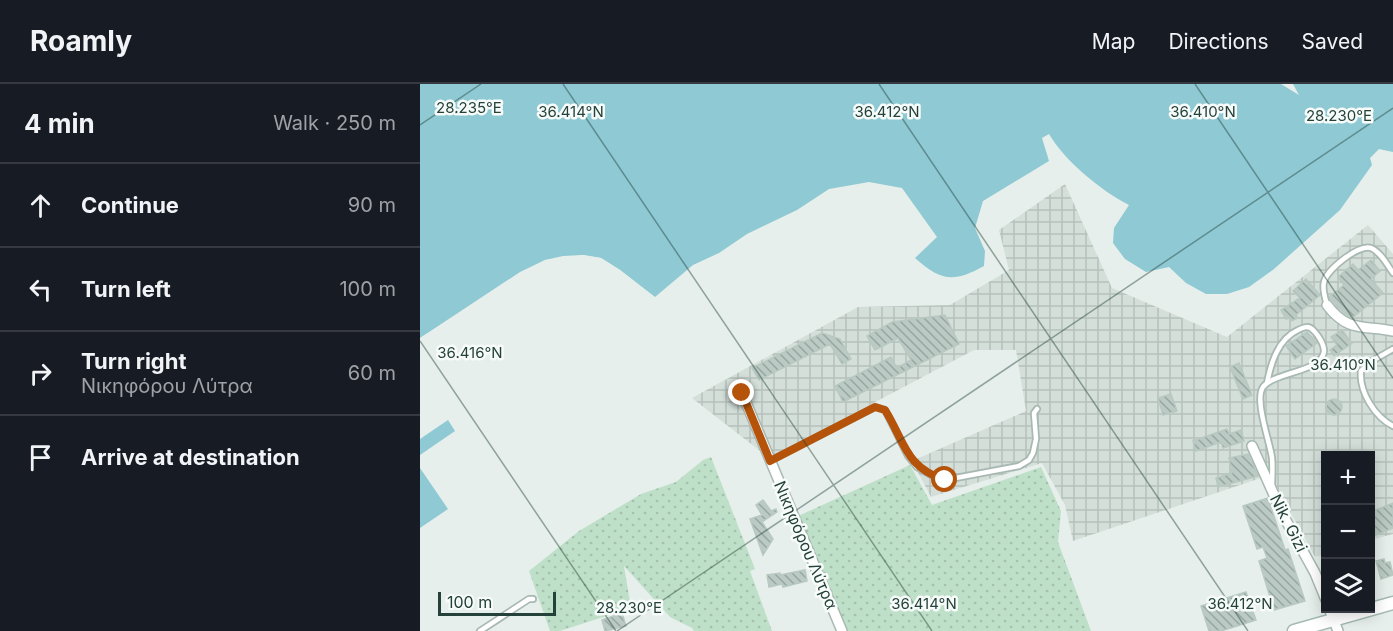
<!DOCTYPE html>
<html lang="en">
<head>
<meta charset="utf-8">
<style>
	:root { --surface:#171b24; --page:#242831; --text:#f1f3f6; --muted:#9ea1a6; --line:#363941 }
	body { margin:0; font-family:Inter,sans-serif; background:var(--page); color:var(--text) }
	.controls { position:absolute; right:18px; bottom:18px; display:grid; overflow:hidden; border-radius:0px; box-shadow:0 3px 15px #0003 }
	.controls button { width:54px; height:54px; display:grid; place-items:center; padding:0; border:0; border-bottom:2px solid var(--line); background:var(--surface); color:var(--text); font:30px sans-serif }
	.scale { position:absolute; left:18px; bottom:15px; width:118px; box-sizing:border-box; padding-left:6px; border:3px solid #24423a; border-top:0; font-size:16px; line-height:21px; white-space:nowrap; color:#24423a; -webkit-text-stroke:4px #f7fbf9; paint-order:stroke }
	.stop { position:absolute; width:18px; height:18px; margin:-14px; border:4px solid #b45309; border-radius:50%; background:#fff }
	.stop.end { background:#b45309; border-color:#fff; box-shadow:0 2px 6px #0008 }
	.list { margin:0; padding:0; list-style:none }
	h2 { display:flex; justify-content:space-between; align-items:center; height:78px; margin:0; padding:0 24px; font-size:26px }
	h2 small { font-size:20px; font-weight:400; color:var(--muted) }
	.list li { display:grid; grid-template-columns:39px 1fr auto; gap:18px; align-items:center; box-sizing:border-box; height:84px; padding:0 24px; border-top:2px solid var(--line) }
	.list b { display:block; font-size:22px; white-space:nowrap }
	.list p { margin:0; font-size:20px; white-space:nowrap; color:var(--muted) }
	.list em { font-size:20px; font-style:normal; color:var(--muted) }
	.icon { flex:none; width:33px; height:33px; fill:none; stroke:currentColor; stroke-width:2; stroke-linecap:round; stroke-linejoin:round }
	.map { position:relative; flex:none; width:973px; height:547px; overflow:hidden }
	header { display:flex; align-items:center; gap:36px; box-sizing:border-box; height:84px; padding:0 30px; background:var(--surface); border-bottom:2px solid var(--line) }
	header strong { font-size:28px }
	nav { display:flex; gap:33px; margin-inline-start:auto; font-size:21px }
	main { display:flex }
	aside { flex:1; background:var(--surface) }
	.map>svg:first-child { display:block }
</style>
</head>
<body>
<header>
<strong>Roamly</strong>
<nav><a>Map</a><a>Directions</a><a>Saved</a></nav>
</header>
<main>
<aside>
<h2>4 min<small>Walk · 250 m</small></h2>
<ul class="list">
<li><svg class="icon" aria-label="ahead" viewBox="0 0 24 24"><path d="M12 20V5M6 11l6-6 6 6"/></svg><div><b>Continue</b></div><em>90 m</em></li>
<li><svg class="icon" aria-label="left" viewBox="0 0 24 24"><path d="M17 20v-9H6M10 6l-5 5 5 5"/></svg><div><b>Turn left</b></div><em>100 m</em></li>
<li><svg class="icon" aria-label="right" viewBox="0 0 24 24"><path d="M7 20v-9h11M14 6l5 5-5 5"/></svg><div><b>Turn right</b><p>Νικηφόρου Λύτρα</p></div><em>60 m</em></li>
<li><svg class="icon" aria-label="arrive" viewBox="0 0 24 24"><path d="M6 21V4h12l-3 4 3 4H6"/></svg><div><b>Arrive at destination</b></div></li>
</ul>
</aside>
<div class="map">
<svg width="973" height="547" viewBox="0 0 973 547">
	<defs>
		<pattern id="industrial-grid" width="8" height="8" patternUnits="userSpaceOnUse" patternTransform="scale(1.5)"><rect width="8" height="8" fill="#d4dfda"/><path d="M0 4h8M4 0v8" fill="none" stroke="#b6c1bc"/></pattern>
		<pattern id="grass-dots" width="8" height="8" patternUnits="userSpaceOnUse" patternTransform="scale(1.5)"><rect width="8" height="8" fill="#bfe0c8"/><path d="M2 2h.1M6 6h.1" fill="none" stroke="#a4c1ad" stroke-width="1.8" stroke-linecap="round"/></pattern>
		<pattern id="building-back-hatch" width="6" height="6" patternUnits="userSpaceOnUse" patternTransform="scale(1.5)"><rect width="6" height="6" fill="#bbcac4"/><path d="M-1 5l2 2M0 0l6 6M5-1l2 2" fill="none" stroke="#98a6a0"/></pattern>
	</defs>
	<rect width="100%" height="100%" fill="#e6efeb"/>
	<!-- industrial -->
	<path fill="url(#industrial-grid)" d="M645,100L692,204L807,253L948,141L973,170V450L951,456L950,372H906L905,470L895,473L850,391L653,457L645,421L622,379L511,413L492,377L606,327L596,266H554L349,374L272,314L438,223L530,221L589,186L579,146Z"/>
	<!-- grass -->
	<path fill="url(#grass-dots)" d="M291,373L335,485L330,487L352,547H274L272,544L250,533L204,482L211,524L140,547H130L109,487L159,447L221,410L256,398L283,376Z
		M490,381L512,421L621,383L641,427L638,458L671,547H427L376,433Z"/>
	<!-- water -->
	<path fill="#8ec9d4" d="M0,0H861L879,11L873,0H973V68L959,65L950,74L952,81L920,126L854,185L829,203L807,210H786L766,199L749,183L726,188L705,175L693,159L694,144L709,121C680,106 645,77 629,50L622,54L629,77L563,117L555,144L565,167L564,182C533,199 521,197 495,174L517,153L482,104L449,98L409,105L377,126L327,150L299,169L273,181L235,213L200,186L181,174L163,171L125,176L0,254Z
		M28,336L35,347L0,371V355Z
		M0,384L28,425L0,444Z"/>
	<!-- pier -->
	<path fill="#e6efeb" d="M163,171L181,174L200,186L237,215H233L199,188L180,177L163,174L144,175L126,179L102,191L0,257V254L100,188L125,176L143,172Z"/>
	<!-- building -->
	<path fill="url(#building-back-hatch)" stroke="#b8c9c2" stroke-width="1.5" d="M951,176L960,187L951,195L963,209L932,234L923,228L909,213L924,201L918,193L933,180L938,186Z
		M886,195L900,211L876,231L878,234L871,237L869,234L866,235L861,226L880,214L873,207Z
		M525,231L539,260L423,318L415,302L471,273L477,284L491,276L478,254L455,266L447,252L472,238Z
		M922,246L932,259L914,272L910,266L917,261L911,253Z
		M887,248L897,259L875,275L866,262Z
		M402,249L420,255L431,275L422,280L410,260L339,296L332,284Z
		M819,279L832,311L823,315L810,283Z
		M751,310L757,327L743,331L738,314Z
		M906 323a8 8 0 1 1 16 0a8 8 0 1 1-16 0Z
		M807,345L809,350L821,346L824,357L803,364L801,358L776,367L773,357Z
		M828,370L838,392L798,403L796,394L812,389L809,374Z
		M848,414L865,466L868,465L885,517L854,526L839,477L847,474L843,463L837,465L823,422Z
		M343,416L351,427L356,425L357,428L342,438L353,455L343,471L330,435L342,431L336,421Z
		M973,419V444L951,453V428Z
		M964,475L965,479L970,478L973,491L961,495L956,477Z
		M385,486L387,497L363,503L362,500L349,503L347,491L360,489V491Z
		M826,508L836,536L801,547H789L781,522Z
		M202,529L206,542L185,547L182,536Z"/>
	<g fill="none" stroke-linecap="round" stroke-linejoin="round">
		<defs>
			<path id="lane" d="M907,221C905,214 902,205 904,198C907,185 939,160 951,164C961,168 967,181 973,189
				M973,265L952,277L941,287C939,308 955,333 973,342
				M847,299C851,279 858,255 878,246C884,243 889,241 894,247C898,251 904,260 904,267C903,288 854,288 843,303C834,316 850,358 852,374C853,383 852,393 852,402
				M350,377L455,323L465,326L488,372L497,383L511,391L525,396L599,382L609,376L613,369L616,355L614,329L617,325
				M60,547L109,515H113"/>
			<path id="street" d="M907,221C928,249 944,241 973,247
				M322,309L422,547
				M832,362L863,431L895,489L906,516
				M909,524L918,547"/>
			<path id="secondary" d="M874,547L973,519"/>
		</defs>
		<!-- lane casing -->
		<use href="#lane" stroke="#a8b8b2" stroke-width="8"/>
		<!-- street casing -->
		<use href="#street" stroke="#a8b8b2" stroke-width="12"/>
		<!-- secondary casing -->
		<use href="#secondary" stroke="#a4bbb3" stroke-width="15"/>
		<!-- lane -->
		<use href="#lane" stroke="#fff" stroke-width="4.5"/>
		<!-- street -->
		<use href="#street" stroke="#fff" stroke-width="9"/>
		<!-- secondary -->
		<use href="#secondary" stroke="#fff" stroke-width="12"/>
	</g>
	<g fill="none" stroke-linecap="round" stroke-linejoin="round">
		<!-- route -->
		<path stroke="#b45309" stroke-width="8" d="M322,309L350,377L455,323L465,326C485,358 485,383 525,396"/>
	</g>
	<!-- ticks -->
	<path fill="none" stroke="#24423a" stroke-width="1.5" stroke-opacity="0.45" d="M143,0L512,547M459,0L828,547M775,0L973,294M0,41L61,0M0,257L196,547M197,547L973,24"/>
	<g text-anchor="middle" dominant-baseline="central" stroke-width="5" stroke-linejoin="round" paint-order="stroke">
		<!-- street labels -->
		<g font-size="16" fill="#24423a" stroke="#f7fbf9">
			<text transform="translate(869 439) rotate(63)">Nik. Gizi</text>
			<text transform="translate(386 461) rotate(67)">Νικηφόρου Λύτρα</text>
		</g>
	</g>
	<g font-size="15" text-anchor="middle" fill="#24423a" stroke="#f7fbf9" stroke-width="5" stroke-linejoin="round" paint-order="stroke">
		<text x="49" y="29">28.235°E</text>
		<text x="151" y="33">36.414°N</text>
		<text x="467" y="33">36.412°N</text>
		<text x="783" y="33">36.410°N</text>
		<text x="919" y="37">28.230°E</text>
		<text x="50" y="274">36.416°N</text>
		<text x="923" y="286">36.410°N</text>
		<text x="504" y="525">36.414°N</text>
		<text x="820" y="525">36.412°N</text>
		<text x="209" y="529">28.230°E</text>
	</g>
</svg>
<div class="controls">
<button>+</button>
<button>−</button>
<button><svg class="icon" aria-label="layers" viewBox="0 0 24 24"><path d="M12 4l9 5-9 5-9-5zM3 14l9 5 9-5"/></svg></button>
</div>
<div class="scale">100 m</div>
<div class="stop" style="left:525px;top:396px"></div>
<div class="stop end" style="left:322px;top:309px"></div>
</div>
</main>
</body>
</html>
